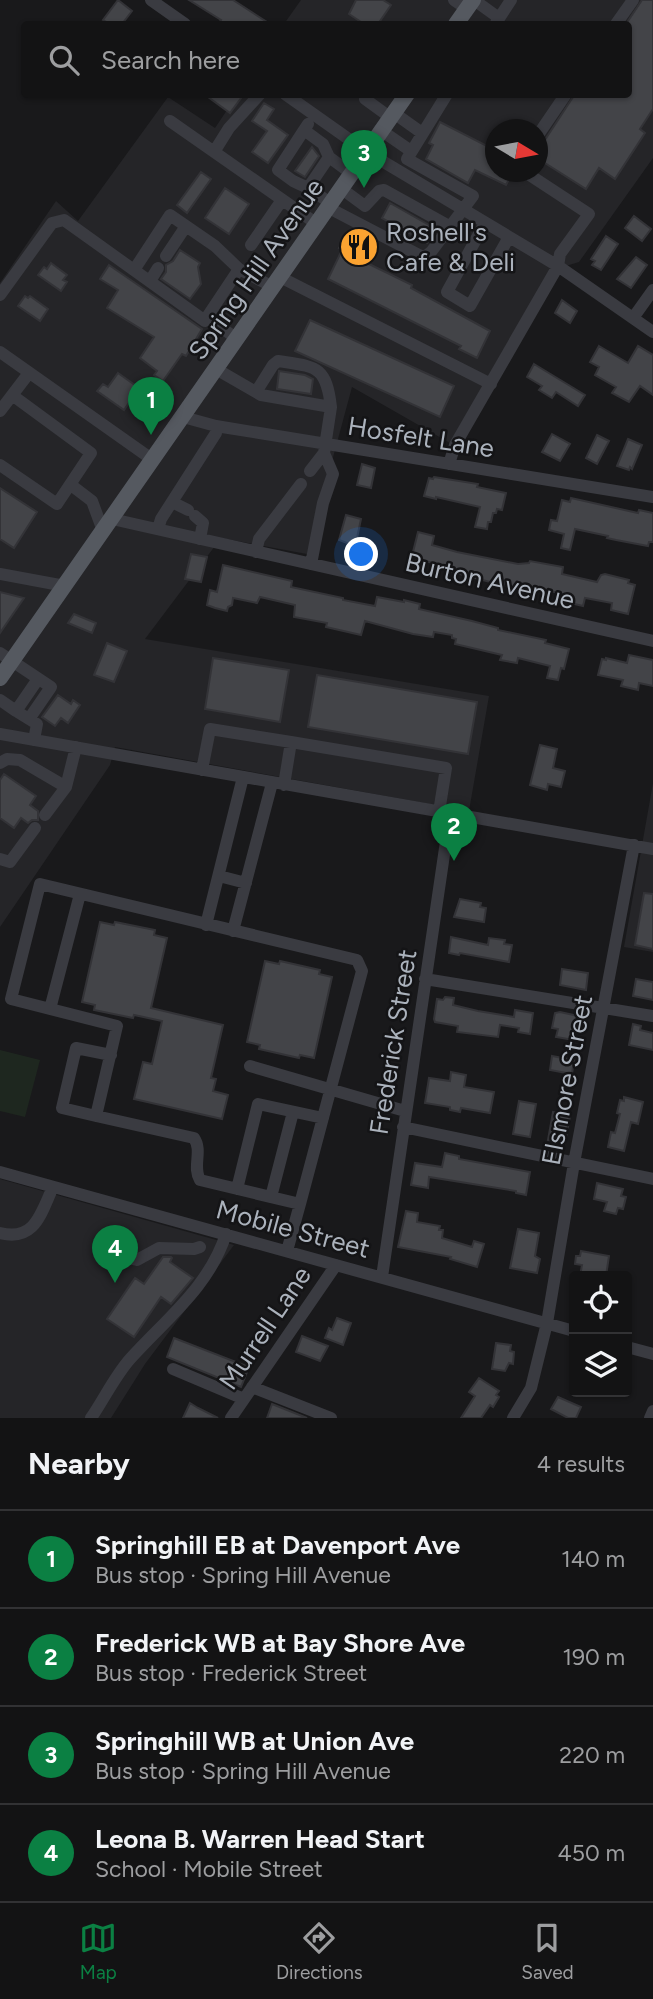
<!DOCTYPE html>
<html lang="en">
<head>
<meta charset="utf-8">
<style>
	:root { --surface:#131314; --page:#202022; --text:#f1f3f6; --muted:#9d9ea0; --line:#323234; --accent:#0b8043 }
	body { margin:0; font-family:Figtree,sans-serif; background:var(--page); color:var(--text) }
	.controls { position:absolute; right:21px; bottom:21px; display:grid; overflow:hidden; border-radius:7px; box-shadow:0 2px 5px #0004 }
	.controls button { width:63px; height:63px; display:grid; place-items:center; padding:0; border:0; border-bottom:2px solid var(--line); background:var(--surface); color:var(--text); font:35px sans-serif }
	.compass { position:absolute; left:485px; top:119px; width:63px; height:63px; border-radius:50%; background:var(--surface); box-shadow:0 2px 5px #0004; rotate:100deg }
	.you { position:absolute; left:362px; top:555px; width:24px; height:24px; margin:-18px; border:5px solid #fff; border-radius:50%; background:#1a73e8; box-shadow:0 0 0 10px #1a73e833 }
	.badge { display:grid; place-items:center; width:46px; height:46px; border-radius:50%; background:var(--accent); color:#fff; font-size:23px; font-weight:700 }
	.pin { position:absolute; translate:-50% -58px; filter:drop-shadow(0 2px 4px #0008) }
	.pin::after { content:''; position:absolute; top:37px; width:24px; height:21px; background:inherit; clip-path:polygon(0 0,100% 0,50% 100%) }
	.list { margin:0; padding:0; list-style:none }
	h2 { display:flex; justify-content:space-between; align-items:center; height:91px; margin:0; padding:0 28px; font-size:30px }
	h2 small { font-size:23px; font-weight:400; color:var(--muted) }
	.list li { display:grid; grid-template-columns:46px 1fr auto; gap:21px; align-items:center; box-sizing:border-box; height:98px; padding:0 28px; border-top:2px solid var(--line) }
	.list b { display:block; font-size:26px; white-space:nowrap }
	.list p { margin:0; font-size:23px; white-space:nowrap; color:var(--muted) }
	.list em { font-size:23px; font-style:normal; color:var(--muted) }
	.icon { flex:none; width:38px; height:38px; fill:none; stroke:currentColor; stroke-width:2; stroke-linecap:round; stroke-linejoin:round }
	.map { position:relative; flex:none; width:653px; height:1418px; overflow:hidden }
	.search { position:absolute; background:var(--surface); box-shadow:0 2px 5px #0004; left:21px; right:21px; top:21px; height:77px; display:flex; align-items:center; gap:18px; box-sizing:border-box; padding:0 24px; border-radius:7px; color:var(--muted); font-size:26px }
	.sheet { height:483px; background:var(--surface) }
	nav { display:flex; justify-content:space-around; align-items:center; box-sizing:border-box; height:98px; border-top:2px solid var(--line); background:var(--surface); font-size:19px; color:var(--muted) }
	nav a { display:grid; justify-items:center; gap:4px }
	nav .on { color:var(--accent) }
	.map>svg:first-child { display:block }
</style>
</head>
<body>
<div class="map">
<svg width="653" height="1418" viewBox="0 0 653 1418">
	<rect width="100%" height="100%" fill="#19191b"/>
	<!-- built -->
	<path fill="#252528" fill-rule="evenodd" d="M301,0H653V158L579,262L549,271L450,443L352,387L307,554L221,538L145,639L489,696L469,811L115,747L110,765L0,927V283L56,201L78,221L168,97L215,128L237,95L628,94V24H284ZM496,130H538V172H496Z
		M653,783V952L624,947Z
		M0,1179L234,1245L145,1364L111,1418H0Z"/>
	<!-- pitch -->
	<path fill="#1e271f" d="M0,1050L40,1060L25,1117L0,1111Z"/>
	<!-- building -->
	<path fill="#434448" stroke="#333337" stroke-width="2" d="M118,0L132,11L122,24H110L103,20Z
		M189,0H233L270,24H218L221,20Z
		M356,0H383L391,5L378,24H364L349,14Z
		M642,0H653V109L640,129L645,133L615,179L599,168L586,189L537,158V152L575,94H628V21Z
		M204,94H244L230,113Z
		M264,103L274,109L267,120L288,135L268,163L252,152L267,131L252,121Z
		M440,122L495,150V172H513L506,185L475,170L468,183L426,159L433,145L429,143Z
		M312,147L319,156L305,177L295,171Z
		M201,172L211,179L187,213L177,205Z
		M225,188L249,204L229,234L205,218Z
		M390,203L436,229L427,243L382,218Z
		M634,216L651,229L642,241L625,228Z
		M351,230L378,246L367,263L412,285L411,288L490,331L477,358L459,349L461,346L328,279L342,250L339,248Z
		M606,236L618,244L601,270L592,265L595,261L591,259Z
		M180,250L200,263L198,267L201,284L190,299L161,279L166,272V265L173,261Z
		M636,257L647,265L631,288L617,279Z
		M51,263L67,275L63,280L67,282L61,291L38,275L44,267L47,269Z
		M109,265L202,329L186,356L182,354L163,381L154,375L157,371L140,358L154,337L107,308L118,290L100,279Z
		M25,296L28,298L30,296L48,309L40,321L18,306Z
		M562,300L577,311L570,323L555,313Z
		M310,320L454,386L440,417L295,351Z
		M599,346L628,363L638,346L653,355V395L640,386L629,402L612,393L616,387L595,375L599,367L590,362Z
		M534,364L585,395L578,406L556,392L552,398L539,390L542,386L527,377Z
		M279,371L305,375L313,379L311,394L277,389Z
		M118,373L139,388L124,410L97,391L103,384L108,387Z
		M552,434L570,444L560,461L542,452Z
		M597,435L609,441L597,464L586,458Z
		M628,439L642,445L632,469L630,467L629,470L617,466Z
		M362,464L375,468L371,488L357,485Z
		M434,477L478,484L477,487L506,493L502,510L497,509L496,513H493L491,522H488L487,529L475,527L480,507L436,497V499L424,496L429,478L433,479Z
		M0,488L37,512L14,548L0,539Z
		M571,498L638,513L639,510L653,513V542H649L648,546L616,540L607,538L608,536L575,529L570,550L561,548L564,534L549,530L551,520L557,521L562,500L570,502Z
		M346,515L361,519L356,543H353L352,545L339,540Z
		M418,532L434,536L432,545L457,552L518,564L529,563L530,561L563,567L562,574L597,582L601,575L605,574L629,580L628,583L635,585L628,614L611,610L612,603L585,598L583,606L566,602L567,595L534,587L532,593L437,568V564L417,559L418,557L412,556Z
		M191,554L207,557L201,582L185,579Z
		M223,565L292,581L291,587L343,598V600L375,606L377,597L404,602V600L420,604L419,609L472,621L498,628V630L546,640L545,643L569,649L564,669L561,668L558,680L547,678L550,666L518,658L517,663L500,660L502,655L455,644L456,639L452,638V635L434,632L433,637L413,634L365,621L361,635L326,627L327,623L294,617L295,605L260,597L257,603L233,598L232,605L228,607L227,611L215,608L207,605L210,590L217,592Z
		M0,592L24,598L0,633Z
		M74,614L96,623L92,633L68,623Z
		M107,643L127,651L114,682L94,675Z
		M629,655L653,660V686L639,683L638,690L621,686L623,680L598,675L602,659L606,660V658L627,663Z
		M213,658L289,670L280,722L205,709Z
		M317,675L477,702L468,754L308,727Z
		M58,695L71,704L73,700L80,705L68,723L61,718L55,726L42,717Z
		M540,745L557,749L553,768L565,771L561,787L548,784L547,790L530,785Z
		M4,774L36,796L30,805L38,811V820H32L28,823L21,818L14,828L0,818V780Z
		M644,893L653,894V949L635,945Z
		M460,899L481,903L480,907L486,908L484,922L454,917Z
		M100,922L114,925L115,922L155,930L154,935L167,938L151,1008L223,1025L211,1078L216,1079L213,1091L228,1095L222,1119L134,1099L143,1062L152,1064L162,1021L134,1015L133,1018L94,1010L95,1005L82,1002Z
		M451,937L488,945L489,938L505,940L504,944L512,945L509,962L460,953L459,955L449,953Z
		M265,961L279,964L280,961L320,970L319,974L332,977L314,1058L300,1055L299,1058L259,1049L260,1045L247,1042Z
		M562,969L588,973L586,990L560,985Z
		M636,979L653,982V1000L633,996Z
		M445,997L454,998L453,1005L478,1011L514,1017L515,1010L533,1013L530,1034L518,1032L519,1028L500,1025L498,1037L457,1032L458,1026L435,1022L434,1019L437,999L443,1000Z
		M560,1012L583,1017L580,1032H575L574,1040L556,1037L558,1029L552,1028L555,1013Z
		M633,1024L641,1026L640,1030L653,1033V1050L629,1045Z
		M552,1056L574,1060L572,1074L550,1070Z
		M451,1072L466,1075L464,1087L494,1092L490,1113L461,1108L460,1112L450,1110V1107L425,1103L429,1078L450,1081Z
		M624,1097L643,1102L638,1124L631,1122L624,1151L608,1147L611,1132L615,1133L620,1114L617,1113L620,1100L624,1101Z
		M519,1101L536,1104L530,1137L513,1134Z
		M553,1112L570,1116L565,1143L548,1140Z
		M445,1153L459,1156V1159L530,1172L526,1195L516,1193V1191L429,1177L428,1188L411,1185L415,1163L442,1167Z
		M597,1183L623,1189L621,1196L626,1197L623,1209L618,1208L616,1214L604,1211L607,1202L594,1199Z
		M406,1211L418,1213L417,1222L440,1226L439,1230H443L442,1238L472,1247L474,1241L484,1244L477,1267L450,1259L451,1257L398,1247Z
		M518,1229L539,1233L535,1256L540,1259L537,1273L510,1268Z
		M581,1251L609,1256L606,1276H580L582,1265L575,1264L576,1256H580Z
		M163,1257H171L172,1258L170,1262L193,1278L171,1304L161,1297L134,1337L107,1319L135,1278L144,1284Z
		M337,1318L351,1323L343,1345L325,1338L329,1328L332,1330Z
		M302,1336L328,1346L320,1361L296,1352Z
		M174,1338L249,1367L241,1387L167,1357Z
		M496,1343L511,1345L510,1351L514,1352L513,1364L509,1363L505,1371L492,1369Z
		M479,1378L499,1391L496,1395L499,1397L493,1407L490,1405L481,1418H461L475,1396L469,1392Z
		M558,1397L581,1407L576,1418H568L551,1409Z
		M190,1403L198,1408L218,1418H183Z
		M272,1404L307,1418H267Z"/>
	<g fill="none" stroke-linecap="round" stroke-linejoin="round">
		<!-- minor -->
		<path stroke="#3a3b41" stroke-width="12" d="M151,0L185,24
			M454,0L467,9
			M474,0L499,18
			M496,23L511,0
			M616,24L633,0
			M285,94L367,152L558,266L653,332
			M368,94L365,99L391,118
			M394,113L422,133
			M170,121L317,224
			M308,124L304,130L323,144L329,157
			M304,130L278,170L293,181L308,188
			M382,131L411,151
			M538,135L566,94
			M214,152L229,128L260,94
			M342,189L365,206L379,191L384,190L449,226
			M332,204L308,188L329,157L352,174
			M329,208L421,256H426L431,252L473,196L407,159L447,94
			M485,223L447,292L470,306L509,237
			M251,245L282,200
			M166,256L186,226
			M134,270L170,215L215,246L239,269
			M280,277L491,384
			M150,281L158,268
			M0,295L52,223L64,220L205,321L207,317L237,339
			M207,317L239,269L273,287
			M633,318L653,290
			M0,352L153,460
			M216,369L261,395L331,407L324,453L333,474L323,503L311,564
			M256,392L273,365L278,361C316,367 326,365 331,407
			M0,411L29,373
			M183,417L216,426L653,497
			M449,464L455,445L558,266L560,254L589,214L525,172
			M0,465L57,504L91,453L12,395
			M310,471L324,453
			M71,485L92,501L103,531
			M172,502L188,510
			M195,516L203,523L200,539
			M112,519L653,641
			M158,529L161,519L216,433V426
			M256,552L259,539L301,484
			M0,574L65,586
			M0,653L51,687L29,719
			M0,700L16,711
			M0,734L653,849
			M34,740L37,724L16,711L38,679
			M291,742L446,768L439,812
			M0,763L7,759L20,760L66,787L76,747
			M202,770L210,729L291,742L284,785
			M45,815L66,787
			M0,859L10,862L35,828
			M219,876L246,883
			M40,884L357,960L362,971L300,1204L200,1180C192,1167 203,1151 194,1138L96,1116L117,1026L11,999Z
			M206,925L243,777
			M233,931L272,783
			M425,979L653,1016
			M50,1009L80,894
			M250,1066L405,1111
			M96,1116L62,1108L76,1048L111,1055
			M403,1127L653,1179
			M0,1172L574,1331
			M237,1189L258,1104L323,1118
			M271,1197L293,1112
			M0,1233C35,1242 41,1213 53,1187
			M287,1251L300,1204
			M129,1258L137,1260L159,1248L194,1249L200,1247
			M382,1277L450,814
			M627,1347L653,1354
			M173,1369L244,1399
			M252,1387L331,1418
			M91,1418C104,1399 115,1376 130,1359C166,1319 209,1287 226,1234
			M231,1418L336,1265
			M513,1418L531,1388L547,1323L574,1163L634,845
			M650,1418L653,1411"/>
		<!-- major -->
		<path stroke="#555960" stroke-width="16" d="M456,24L473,0
			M0,678L407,94"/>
	</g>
	<!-- icons -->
	<defs>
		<symbol id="restaurant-disc" viewBox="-11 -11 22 22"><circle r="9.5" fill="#fba331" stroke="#141416"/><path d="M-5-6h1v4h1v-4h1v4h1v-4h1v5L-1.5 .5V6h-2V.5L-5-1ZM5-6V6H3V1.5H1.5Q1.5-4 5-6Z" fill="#111"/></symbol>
	</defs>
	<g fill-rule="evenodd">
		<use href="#restaurant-disc" x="337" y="225" width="44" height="44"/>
	</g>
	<g text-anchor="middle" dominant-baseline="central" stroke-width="5" stroke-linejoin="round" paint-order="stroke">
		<!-- poi labels -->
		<g font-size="26" fill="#abb2bc" stroke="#141416" text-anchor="start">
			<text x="386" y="232">Roshell's<tspan x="386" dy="30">Cafe &amp; Deli</tspan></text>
		</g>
		<!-- street labels -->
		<g font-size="26" fill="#abb2bc" stroke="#141416">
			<text transform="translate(256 269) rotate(-55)">Spring Hill Avenue</text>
			<text transform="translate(421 437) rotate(9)">Hosfelt Lane</text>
			<text transform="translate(490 581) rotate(13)">Burton Avenue</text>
			<text transform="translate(393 1042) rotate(-81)">Frederick Street</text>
			<text transform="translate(567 1080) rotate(-79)">Elsmore Street</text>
			<text transform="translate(293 1229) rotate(15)">Mobile Street</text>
			<text transform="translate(265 1328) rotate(-56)">Murrell Lane</text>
		</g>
	</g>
</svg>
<div class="controls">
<button><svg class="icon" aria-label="locate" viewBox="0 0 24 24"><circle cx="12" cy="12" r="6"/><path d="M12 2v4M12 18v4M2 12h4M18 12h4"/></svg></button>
<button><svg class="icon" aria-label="layers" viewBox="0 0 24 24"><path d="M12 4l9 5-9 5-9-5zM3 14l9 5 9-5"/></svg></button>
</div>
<svg class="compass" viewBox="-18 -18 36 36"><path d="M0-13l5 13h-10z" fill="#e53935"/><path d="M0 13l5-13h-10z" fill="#9d9ea0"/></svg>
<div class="you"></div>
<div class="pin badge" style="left:151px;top:435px">1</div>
<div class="pin badge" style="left:454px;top:861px">2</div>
<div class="pin badge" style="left:364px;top:188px">3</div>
<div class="pin badge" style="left:115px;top:1283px">4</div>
<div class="search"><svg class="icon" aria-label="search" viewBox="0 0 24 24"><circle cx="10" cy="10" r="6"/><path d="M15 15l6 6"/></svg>Search here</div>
</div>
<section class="sheet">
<h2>Nearby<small>4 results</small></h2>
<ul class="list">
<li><span class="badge">1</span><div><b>Springhill EB at Davenport Ave</b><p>Bus stop · Spring Hill Avenue</p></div><em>140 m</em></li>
<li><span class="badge">2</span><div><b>Frederick WB at Bay Shore Ave</b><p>Bus stop · Frederick Street</p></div><em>190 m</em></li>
<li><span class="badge">3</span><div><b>Springhill WB at Union Ave</b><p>Bus stop · Spring Hill Avenue</p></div><em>220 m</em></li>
<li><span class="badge">4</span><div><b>Leona B. Warren Head Start</b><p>School · Mobile Street</p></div><em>450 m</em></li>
</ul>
</section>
<nav>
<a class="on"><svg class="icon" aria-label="map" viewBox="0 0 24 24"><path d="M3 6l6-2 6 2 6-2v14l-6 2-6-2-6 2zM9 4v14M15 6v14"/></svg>Map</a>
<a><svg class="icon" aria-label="directions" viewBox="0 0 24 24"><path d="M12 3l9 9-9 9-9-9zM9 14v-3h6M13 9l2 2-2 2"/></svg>Directions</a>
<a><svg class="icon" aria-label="saved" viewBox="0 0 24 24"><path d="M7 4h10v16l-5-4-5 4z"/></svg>Saved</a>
</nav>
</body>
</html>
